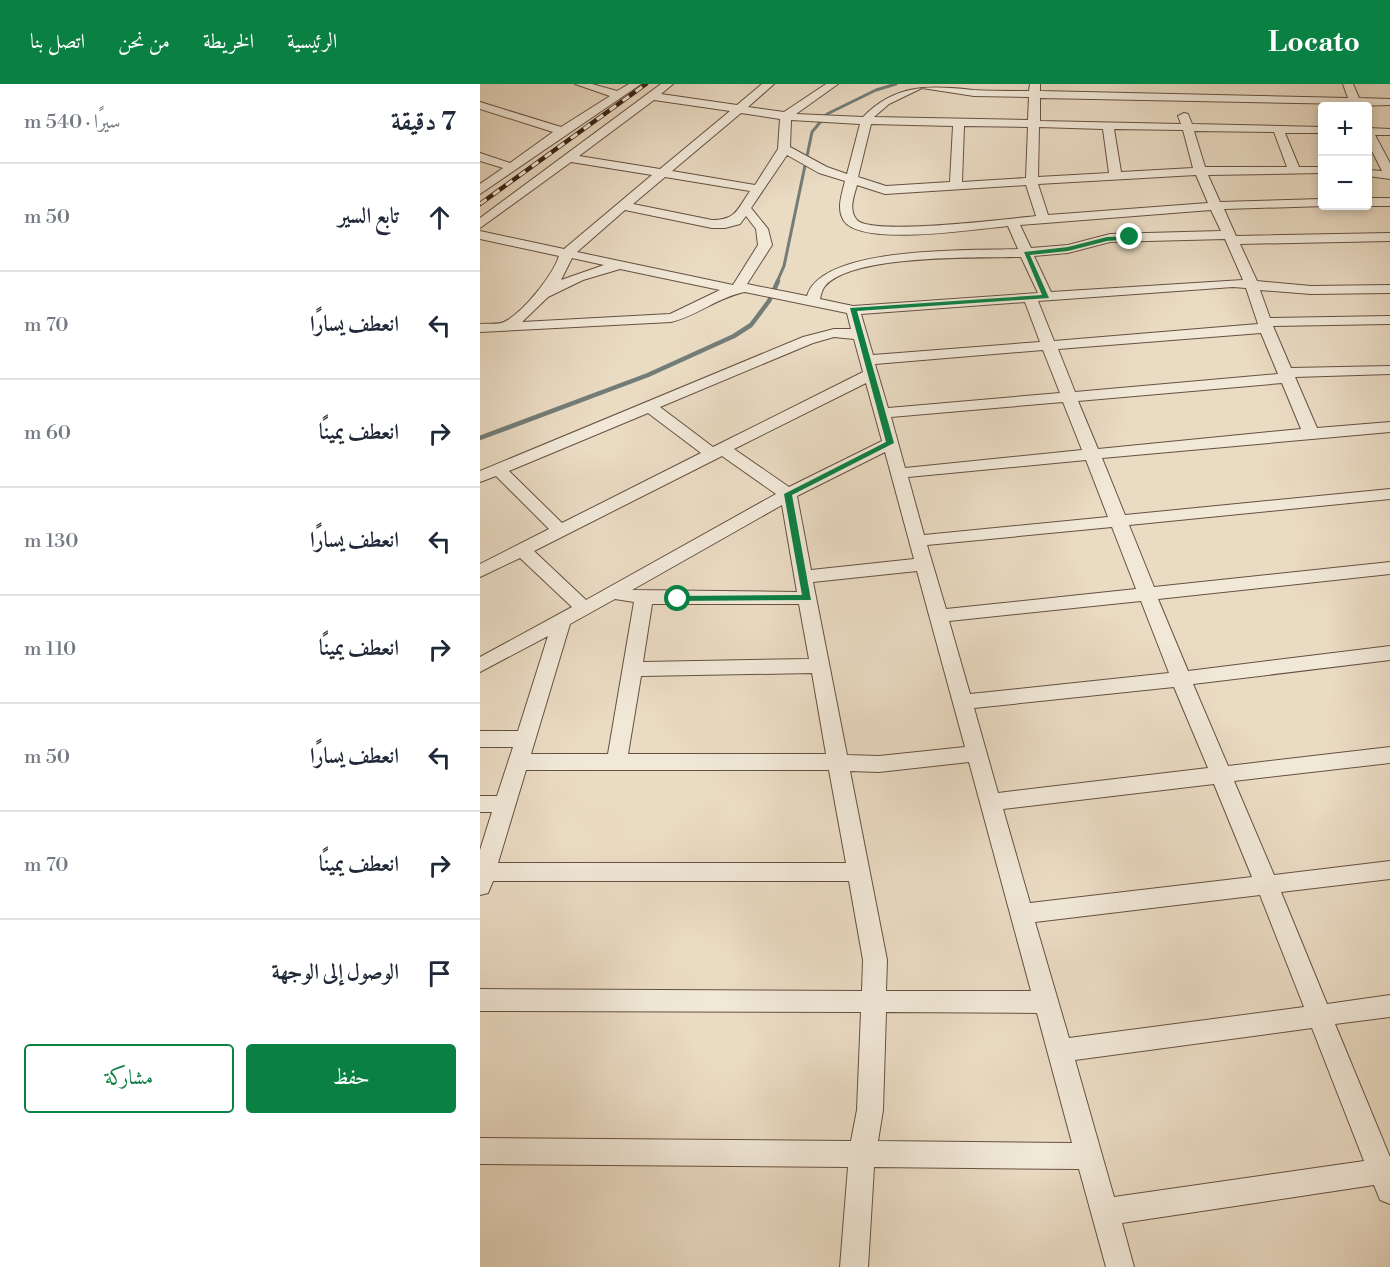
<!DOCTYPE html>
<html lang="ar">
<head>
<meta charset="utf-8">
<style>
	:root { --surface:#fff; --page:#f6f6f7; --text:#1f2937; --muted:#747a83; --line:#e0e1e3; --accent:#0b8043 }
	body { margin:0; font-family:"Libre Bodoni",Amiri,serif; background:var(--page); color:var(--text); direction:rtl }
	.controls { position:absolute; right:18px; top:18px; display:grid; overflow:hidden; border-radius:6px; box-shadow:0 3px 9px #0003 }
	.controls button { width:54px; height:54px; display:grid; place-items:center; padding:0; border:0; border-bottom:2px solid var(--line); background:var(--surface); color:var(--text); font:30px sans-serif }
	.stop { position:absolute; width:18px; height:18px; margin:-14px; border:4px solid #0b8043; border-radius:50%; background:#fff }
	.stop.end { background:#0b8043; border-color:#fff; box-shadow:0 2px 6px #0008 }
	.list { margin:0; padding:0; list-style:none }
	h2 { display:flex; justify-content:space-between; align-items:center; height:78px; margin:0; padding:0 24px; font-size:26px }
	h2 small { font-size:20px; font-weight:400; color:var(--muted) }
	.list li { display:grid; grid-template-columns:39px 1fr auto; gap:18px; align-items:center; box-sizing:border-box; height:108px; padding:0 24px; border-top:2px solid var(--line) }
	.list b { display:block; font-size:22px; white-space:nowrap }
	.list em { font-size:20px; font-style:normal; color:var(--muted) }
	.actions { display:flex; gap:12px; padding:18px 24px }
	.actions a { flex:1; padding:14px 0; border:2px solid var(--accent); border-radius:6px; text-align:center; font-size:21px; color:var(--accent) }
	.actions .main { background:var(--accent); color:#fff }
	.icon { flex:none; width:33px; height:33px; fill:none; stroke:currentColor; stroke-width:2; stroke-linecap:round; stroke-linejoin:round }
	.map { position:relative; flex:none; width:910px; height:1183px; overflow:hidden; direction:ltr }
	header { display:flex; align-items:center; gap:36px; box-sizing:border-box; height:84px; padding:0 30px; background:var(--accent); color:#fff }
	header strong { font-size:28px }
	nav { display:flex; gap:33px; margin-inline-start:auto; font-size:21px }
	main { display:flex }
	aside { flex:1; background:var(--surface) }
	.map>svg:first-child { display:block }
</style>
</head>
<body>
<header>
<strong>Locato</strong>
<nav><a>الرئيسية</a><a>الخريطة</a><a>من نحن</a><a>اتصل بنا</a></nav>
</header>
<main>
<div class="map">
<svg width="910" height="1183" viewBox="0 0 910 1183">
	<rect width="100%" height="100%" fill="#eadbc3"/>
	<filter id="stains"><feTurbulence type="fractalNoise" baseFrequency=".00333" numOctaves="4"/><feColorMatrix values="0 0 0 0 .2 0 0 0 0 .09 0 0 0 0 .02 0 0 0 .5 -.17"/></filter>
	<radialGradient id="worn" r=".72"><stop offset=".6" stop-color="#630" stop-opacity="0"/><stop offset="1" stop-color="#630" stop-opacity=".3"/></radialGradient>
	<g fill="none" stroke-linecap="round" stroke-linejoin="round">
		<!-- stream-far1 -->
		<path stroke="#737d78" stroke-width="3" d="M297,198L304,182L332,48L347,30L396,6L416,0"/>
		<!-- stream -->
		<path stroke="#737d78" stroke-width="4.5" d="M0,354L168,291L254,252L271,241L289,217L298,197"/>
		<defs>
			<path id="minor" d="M95,0H112L137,7L149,0H161L0,110V100L23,84L0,77V69L30,79L73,48L0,25V18L81,43L130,12Z
				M181,0H193L181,10L257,21L282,0H294L268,23L304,28L346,0H358L316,30L383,33C415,0 449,1 493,6C512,7 531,7 549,7L550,0H560V7L868,14L863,0H873L879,14L910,15V21L871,22L870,20L560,14V37L701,40L698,32L704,29L708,30L712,40L842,43V49H805L819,83H842V89L728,91L740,118L842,115V122H846L744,125L756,152L910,149V157L760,160L777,197L831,202L910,201V209L831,210L780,206L790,234L910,232V240L793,242L811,284L910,282V290L815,293L837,344L910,338V348L622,374L645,431L910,405V415L649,441L674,503L910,478V490L678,515L708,587L910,562V576L713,600L748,682L910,663V679L754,697L794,791L910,777V795L801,808L847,920L910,911V933L855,940L910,1073V1120L900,1116L894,1101L642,1139L654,1183H626L599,1085L394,1083L388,1183H360L368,1083L0,1080V1054L371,1057L377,1026L381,928L0,927V905L382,907L383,876L369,797H13L8,809L0,811V766L12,728H0V712H17L33,663H0V647H38L68,552L0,588V573L92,523L40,474L0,493V480L69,445L16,392L0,398V387L323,253L354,245H371L367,229L265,208C238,213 217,232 191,238L0,248V240C7,239 18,241 24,238C43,229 73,191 79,172L0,155V147L84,165L172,91L91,78L0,144V134ZM442,4L494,12L549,13L548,36L394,33L409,20ZM174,16L250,27L180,85L99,72ZM261,29L300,35L298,65L275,101L192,87ZM311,36L380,40L367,90L347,83L310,63ZM391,40L473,42L470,98L406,102L378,93ZM484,42L548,43L546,94L482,98ZM559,43L623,45L629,89L558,93ZM634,45L703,46L713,84L641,88ZM714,47L794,48L807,83H725ZM307,71L339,89L365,97C362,110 356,125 364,137C382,163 497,145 528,142L538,165C492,167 342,161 327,212L267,200L292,161L288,145L271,124ZM716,91L728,119L568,131L558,100ZM185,93L270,107C257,126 256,136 232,136L153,120ZM377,101L405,110L546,101L556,132C528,135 392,152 377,136C368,126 374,112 377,101ZM145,126L232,144H245L260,140L266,132L276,145L278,161L253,201L97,168ZM731,126L741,147L630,150L588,161L551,164L540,141ZM745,155L763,196L571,208L554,172L588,169L630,158ZM541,173L558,209L373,222L340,215C341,210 342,206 345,202C373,170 499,174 541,173ZM92,174L124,181L81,196ZM140,185L240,206L190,230L42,238L68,213L103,196ZM753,203L766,204L778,240L574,257L558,217ZM545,218L560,258L393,271L381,230ZM781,249L798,290L595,308L578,265ZM354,253L374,255L383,288L233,363L180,323L333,259ZM563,266L580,309L408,324L395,280ZM386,299L402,357L309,403L254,365ZM802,299L821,345L618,365L598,317ZM583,318L602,366L425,384L411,333ZM168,329L221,369L82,439L29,387ZM405,368L434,475L331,486L317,412ZM242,372L296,410L106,516L54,467ZM606,376L628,433L444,451L428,393ZM302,421L317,508L152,506ZM632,443L656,505L466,525L447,461ZM437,487L485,663L399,672L367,671L333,498ZM135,515L154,518L128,670H51L90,540ZM661,517L689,589L490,610L469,537ZM172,520H319L329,575L163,578ZM332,589L346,670H148L161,592ZM694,603L728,684L518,709L494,624ZM489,678L551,907H406L407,876L370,687L399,688ZM46,686H349L366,779H18ZM734,700L772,793L550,819L523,725ZM780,811L824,923L589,954L555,838ZM406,928L557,929L592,1059L398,1057L403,1026ZM832,944L884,1077L634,1113L595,976Z
				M888,44L910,45V51H895L910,79V95L888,92V86L902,87L888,59Z
				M888,114H910V122H887Z"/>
		</defs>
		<!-- minor casing -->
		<use href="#minor" stroke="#665140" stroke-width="2"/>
		<!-- minor -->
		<use href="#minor" fill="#f1e8d8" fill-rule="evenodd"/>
		<defs>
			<path id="rail" d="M0,120L166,0"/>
		</defs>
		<!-- rail casing -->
		<use href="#rail" stroke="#3a2315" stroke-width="4.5"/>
		<!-- rail -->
		<use href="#rail" stroke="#f1e8d8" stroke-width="3" stroke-dasharray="8" stroke-linecap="butt"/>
	</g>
	<!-- route -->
	<path fill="#0b8043" d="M650,152L652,155L627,157L588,167L550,171L569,214L377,227L414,359L312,411L331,516L195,517L193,515L198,512L322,511L304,410L406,358L370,224L562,211L544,168L588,163L627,153Z"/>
	<rect width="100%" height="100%" filter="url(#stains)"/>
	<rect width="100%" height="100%" fill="url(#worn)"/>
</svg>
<div class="controls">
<button>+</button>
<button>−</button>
</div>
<div class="stop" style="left:198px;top:515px"></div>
<div class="stop end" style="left:650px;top:153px"></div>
</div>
<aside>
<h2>7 دقيقة<small>سيرًا · 540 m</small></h2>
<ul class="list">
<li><svg class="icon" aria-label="ahead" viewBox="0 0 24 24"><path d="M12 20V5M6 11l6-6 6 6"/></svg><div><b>تابع السير</b></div><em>50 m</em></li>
<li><svg class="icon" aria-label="left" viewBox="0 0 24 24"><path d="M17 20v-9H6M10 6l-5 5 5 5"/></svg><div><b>انعطف يسارًا</b></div><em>70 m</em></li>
<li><svg class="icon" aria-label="right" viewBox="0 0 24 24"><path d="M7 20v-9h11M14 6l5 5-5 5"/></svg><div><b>انعطف يمينًا</b></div><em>60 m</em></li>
<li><svg class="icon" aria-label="left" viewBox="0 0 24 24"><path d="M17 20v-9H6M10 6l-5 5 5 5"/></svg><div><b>انعطف يسارًا</b></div><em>130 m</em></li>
<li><svg class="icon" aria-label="right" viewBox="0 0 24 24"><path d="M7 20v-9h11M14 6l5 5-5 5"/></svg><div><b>انعطف يمينًا</b></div><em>110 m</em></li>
<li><svg class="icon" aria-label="left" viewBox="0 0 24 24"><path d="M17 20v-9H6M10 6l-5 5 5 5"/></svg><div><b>انعطف يسارًا</b></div><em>50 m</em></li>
<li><svg class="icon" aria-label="right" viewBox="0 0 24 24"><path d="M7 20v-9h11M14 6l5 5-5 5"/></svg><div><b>انعطف يمينًا</b></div><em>70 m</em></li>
<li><svg class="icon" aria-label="arrive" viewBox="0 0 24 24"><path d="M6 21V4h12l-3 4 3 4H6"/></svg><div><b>الوصول إلى الوجهة</b></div></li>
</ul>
<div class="actions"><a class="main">حفظ</a><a>مشاركة</a></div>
</aside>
</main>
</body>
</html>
